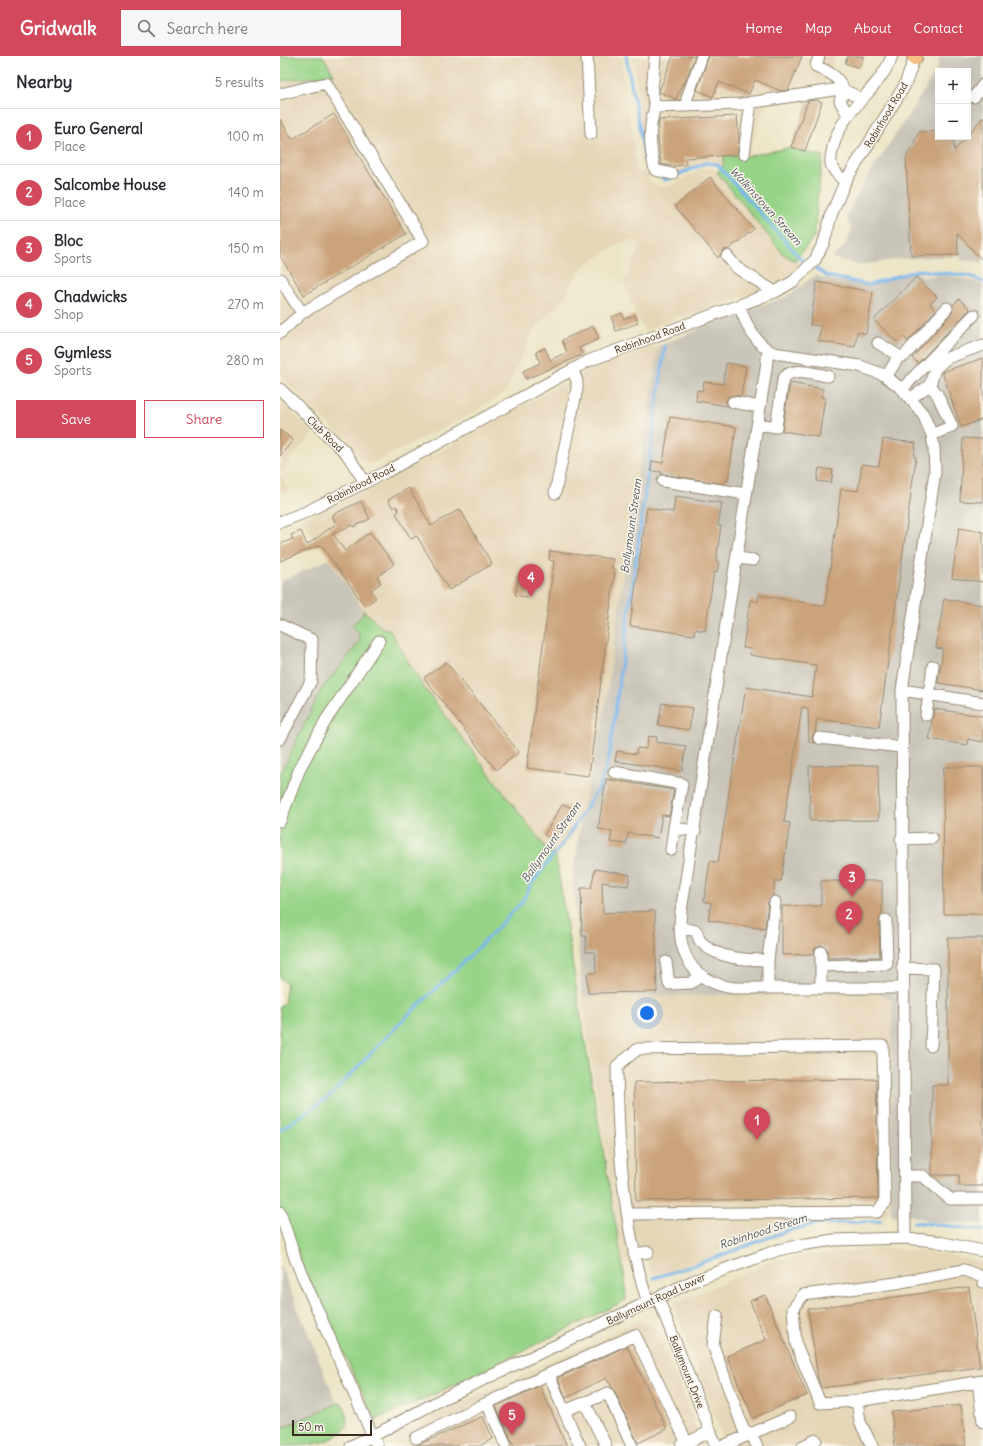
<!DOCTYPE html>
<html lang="en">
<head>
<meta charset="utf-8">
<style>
	:root { --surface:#fff; --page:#f7f7f7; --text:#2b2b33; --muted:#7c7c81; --line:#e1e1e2; --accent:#d1495b }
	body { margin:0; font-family:Delius,sans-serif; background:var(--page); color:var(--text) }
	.controls { position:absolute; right:12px; top:12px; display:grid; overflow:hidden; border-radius:0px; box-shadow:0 4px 16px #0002 }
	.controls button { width:36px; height:36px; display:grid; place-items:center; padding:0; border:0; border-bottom:1px solid var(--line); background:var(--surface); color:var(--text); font:20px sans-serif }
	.scale { position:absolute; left:12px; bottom:10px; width:80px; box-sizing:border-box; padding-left:4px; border:2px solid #3b2a1e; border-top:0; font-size:11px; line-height:14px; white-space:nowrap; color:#3b2a1e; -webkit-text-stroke:3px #fbf7ec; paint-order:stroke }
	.you { position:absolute; left:367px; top:957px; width:14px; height:14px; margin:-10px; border:3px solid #fff; border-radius:50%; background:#1a73e8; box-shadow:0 0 0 6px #1a73e833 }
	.badge { display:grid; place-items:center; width:26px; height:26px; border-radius:50%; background:var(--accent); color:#fff; font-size:13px; font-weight:700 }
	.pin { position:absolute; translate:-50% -33px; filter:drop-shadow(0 1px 2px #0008) }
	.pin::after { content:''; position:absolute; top:21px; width:14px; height:12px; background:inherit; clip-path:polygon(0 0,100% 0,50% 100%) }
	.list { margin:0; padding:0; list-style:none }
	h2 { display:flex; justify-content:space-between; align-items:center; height:52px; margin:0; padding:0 16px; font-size:17px }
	h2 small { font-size:13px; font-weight:400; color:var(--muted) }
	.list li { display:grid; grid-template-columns:26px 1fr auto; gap:12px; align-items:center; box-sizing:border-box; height:56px; padding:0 16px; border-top:1px solid var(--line) }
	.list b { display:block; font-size:15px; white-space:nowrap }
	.list p { margin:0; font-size:13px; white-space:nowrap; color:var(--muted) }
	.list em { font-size:13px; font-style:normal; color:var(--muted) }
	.actions { display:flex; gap:8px; padding:12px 16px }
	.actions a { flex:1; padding:9px 0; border:1px solid var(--accent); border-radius:0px; text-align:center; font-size:14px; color:var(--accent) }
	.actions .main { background:var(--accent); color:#fff }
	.icon { flex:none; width:22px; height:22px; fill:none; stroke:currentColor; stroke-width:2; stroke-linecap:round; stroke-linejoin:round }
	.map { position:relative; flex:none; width:703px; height:1390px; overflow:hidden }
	header { display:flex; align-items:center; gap:24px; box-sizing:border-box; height:56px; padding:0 20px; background:var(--accent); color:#fff }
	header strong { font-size:19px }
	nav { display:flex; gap:22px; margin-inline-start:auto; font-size:14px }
	.search { width:280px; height:36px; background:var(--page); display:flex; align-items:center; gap:10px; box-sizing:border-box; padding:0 14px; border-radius:0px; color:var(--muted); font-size:15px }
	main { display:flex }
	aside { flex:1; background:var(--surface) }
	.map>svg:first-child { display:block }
</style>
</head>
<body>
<header>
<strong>Gridwalk</strong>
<div class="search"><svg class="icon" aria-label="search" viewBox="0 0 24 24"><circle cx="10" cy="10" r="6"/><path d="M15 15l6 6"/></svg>Search here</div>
<nav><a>Home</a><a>Map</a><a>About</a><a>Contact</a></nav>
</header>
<main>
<aside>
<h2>Nearby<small>5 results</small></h2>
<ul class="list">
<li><span class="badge">1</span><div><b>Euro General</b><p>Place</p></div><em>100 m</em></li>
<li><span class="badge">2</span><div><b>Salcombe House</b><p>Place</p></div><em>140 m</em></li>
<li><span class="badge">3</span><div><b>Bloc</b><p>Sports</p></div><em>150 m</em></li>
<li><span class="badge">4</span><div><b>Chadwicks</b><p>Shop</p></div><em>270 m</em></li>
<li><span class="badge">5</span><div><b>Gymless</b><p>Sports</p></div><em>280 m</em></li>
</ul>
<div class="actions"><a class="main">Save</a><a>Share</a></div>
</aside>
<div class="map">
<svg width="703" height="1390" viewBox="0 0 703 1390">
	<rect width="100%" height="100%" fill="#fbf7ec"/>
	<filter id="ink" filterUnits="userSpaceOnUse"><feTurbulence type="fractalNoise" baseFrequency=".025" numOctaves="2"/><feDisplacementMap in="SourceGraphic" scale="8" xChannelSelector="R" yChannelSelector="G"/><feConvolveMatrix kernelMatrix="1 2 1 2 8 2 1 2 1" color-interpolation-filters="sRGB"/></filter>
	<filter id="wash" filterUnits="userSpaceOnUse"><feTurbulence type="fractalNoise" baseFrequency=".012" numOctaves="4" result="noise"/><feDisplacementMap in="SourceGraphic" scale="16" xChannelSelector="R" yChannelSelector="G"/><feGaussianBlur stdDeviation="0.9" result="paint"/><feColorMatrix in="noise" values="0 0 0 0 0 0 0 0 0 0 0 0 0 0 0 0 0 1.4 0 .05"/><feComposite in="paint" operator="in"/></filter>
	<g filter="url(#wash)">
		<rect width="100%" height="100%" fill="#ece5c6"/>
		<!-- built -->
		<path fill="#e5d6b7" d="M43,0H341L357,116H366L372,127L380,131H387L394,129L419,113L432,112L437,116L503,198L520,208L513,216L500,227L405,261L401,259L392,262L391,265L376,269V272L365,276L355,257L344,226L352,211L361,187L352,184L338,188L302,211L282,245L256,270L240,303L226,336L194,356L89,409L0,320V25L54,19Z
			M354,0H555L540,40L485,49L468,100L444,99L443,110L441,111L435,108L425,107L384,122L369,115L364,107Z
			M379,290L326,648L300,768L276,801L265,791L142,629L109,573L102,572L83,554L22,463L95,431L315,310Z
			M0,344L33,377L0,416L8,434L0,437Z
			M599,937L612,945L611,1151L605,1161H553L510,1168L441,1190L436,1199L381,1219L376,1218L371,1215L367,1203L343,1208L302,941Z
			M605,1192L671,1199L703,1206V1390H446L393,1248L501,1202Z
			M358,1265L369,1268L377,1275L424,1390H115L116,1381L122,1375Z"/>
		<!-- industrial -->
		<path fill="#c9c4b8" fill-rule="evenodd" d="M660,0H703V207L681,204V200L619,203L580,209L551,202L565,190L572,174L566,161L582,130L656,16ZM658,15H688V81H658Z
			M636,215L645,221L659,218L694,225L703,229V1167L651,1166L634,1160H611L612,945L599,937L302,941L293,820L300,768L326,648L350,469L379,290L450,260L506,241L536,219L542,222L584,229L609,222L612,224Z
			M49,503L83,554V559L72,569L81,580L79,587L11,694L0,718V526Z
			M0,1209L57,1348L0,1373Z"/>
		<!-- green -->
		<path fill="#98d488" stroke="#6a7f53" d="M0,0H43L54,19L0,25Z
			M508,92L543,100L537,142L535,179L515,205L503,198L437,116L443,110L444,100H468Z
			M83,554L102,572L109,573L142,629L265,791L276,801L301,962L345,1224L346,1244L155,1338L95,1364L22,1208L0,1151V950L4,949L7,927L0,922V718L41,634L79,587L80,580L72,569L83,559Z
			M61,1346L66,1354L67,1370C53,1390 23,1390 0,1390V1373Z"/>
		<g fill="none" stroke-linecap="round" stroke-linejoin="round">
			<!-- stream -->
			<path stroke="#7cb8ee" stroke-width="3" d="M346,0L366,108L371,112
				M378,119L385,124L426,107L437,108L521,203L547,220L589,229L638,214L690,220L703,226
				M0,1074L50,1040L121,966L195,895L242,846L252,827L284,786L320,730L329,701L385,290
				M634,1166L703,1174
				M374,1222L415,1209L509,1174L537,1168L601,1165"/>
		</g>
		<g id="blocks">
			<!-- building -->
			<path fill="#cba37a" d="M393,0H415L404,29L402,28L396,43L379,36Z
				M429,0H522L508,34L501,35L475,24L469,38L439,26L433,41L417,34Z
				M568,0H584L579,12L565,7Z
				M536,44L542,46L525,95L511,91L528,45Z
				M54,58L126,178L24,239L0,200V63L12,83Z
				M457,60L459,84L457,99L405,102L406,109L390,110L381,108L378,82L379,64Z
				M703,61V205L677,177L678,199L631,200L626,102L639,76L658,75V81H674V95Z
				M430,121L474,173L449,193L443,194L438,202L395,150Z
				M636,221L657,241L650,248L656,254L628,285L623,280L617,286L594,264Z
				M537,226L593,236L586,278L577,276L575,291L538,285L541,270L530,269Z
				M679,243L690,253L638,307L632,302L672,257L673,249Z
				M342,257L344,263L355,259L358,267L336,275L331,261Z
				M313,270L319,283L299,292L302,299L246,323L243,315L260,307L256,296L265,292L270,304L287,296L282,284Z
				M703,302V363L681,371L662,316Z
				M446,307L466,310L461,340L454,339L448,341L446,345L448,350L416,345L417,334L422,335L424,326L443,328Z
				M510,327L543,333L541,341L545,342L539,381L502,375Z
				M390,361L456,371L448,425L445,424L444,428L381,418L382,416L371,415L372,405L383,407Z
				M0,374L13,384L0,400Z
				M683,382L703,383V446L680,445Z
				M603,383L636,387L634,401H636L599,671L537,663L535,676L532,681L534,687L529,686L528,652L522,651L504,766L510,767L501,825H495L493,839L488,845L485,873L428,864L431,847L424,845L430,805L438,806L466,631L532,641L536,609L470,599L471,593L463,592L470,544L478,546L479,539L545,550L561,433L578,435L582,408L599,410Z
				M539,412L553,414L551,427L537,425Z
				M129,432L151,470L180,453L212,508L169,534L137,480L131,483L116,457L119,455L116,450L113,452L108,444Z
				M395,440L442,447L438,470H441L436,506H439L437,516H434L425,575L415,573L414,579L350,570L367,452L393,456Z
				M81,445L90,463L73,471L72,469L53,478L65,495L90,476L114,508L97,521L101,527L91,534L96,542L85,550L41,489L0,505V488L13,483L11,479L21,475L27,489L56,468L52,459Z
				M679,472L703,476V526L672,522Z
				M270,495L333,503L332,513H335L309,720L247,712L274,505L269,504Z
				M239,520L251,522L247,541L235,539Z
				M664,543L703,549V634L658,627L663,593L656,592Z
				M166,606L239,696L216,714L144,622Z
				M382,647L413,652L409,674L378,669Z
				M654,653L703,660V686L688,683L687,689L649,683Z
				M369,680L377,681L376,686L406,690L402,715L335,705L337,695L356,698L357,692L366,693Z
				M598,709L599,764L530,765L529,710Z
				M663,711H703V858H664Z
				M326,723L394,734L389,760L382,759L378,782L348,777L346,788L330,786L332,775L318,773Z
				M282,749L294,752L274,785L264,779Z
				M315,813L350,819L348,830L322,826L323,857L375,855L377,936L308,937L307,917H316L315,896H306V880H302L301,832H311Z
				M541,825H602V858L599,864L600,901L548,902L547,893L541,889L535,892L534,898L502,899V850H541Z
				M668,882H703V1130H679V1119H652V1029H668Z
				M596,1023L598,1142L356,1145L354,1026Z
				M689,1231L700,1311L542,1332L538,1323L528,1253Z
				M485,1239L527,1339L473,1362L447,1300L486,1284L470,1245Z
				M347,1290L387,1373L358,1387L334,1334L326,1322L286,1342L278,1322Z
				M260,1330L287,1390H234L216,1350Z
				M681,1349L686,1390H615L611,1356Z
				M203,1360L213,1383L199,1390H136Z"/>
		</g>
	</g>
	<g filter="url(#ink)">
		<use href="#blocks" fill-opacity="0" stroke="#948872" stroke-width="1"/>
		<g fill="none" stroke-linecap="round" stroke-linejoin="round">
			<defs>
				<path id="minor" d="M307,0L311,78
					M375,0L372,36L375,51L461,48L553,34H564L582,43
					M539,0L536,10C549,16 558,20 564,34L560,45L568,59
					M0,38L46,27L143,185L22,257L0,277
					M694,41L703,29
					M407,50V42L422,0
					M375,51C368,71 370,94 375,114L392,118
					M464,98L471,46
					M565,126C560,121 552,114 551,107C550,102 552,96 553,91C562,52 598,37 612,0
					M447,200L457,212L495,236
					M0,223L22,257
					M460,250C465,268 476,289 494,297L580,310L604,319L622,333L643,358L652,379L654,392L655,416L622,634L625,1182
					M598,287L619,300L606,321
					M488,294L486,313L401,855C396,895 410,926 454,932H622
					M619,300H624L667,252
					M650,329L657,338L672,370L652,379
					M0,333L66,397L85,426
					M622,333L694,259
					M631,342L650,329L655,313L667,302L703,289
					M453,346L480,351
					M478,368L496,371L503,324C510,309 534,318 548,320
					M383,425L466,438
					M275,437L297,333V325L293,315
					M0,466L26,456L106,416L308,305L495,236L514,225L535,204L544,186L552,157L565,126L625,29L635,0
					M457,502L473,504
					M0,569L32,584L31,625L0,683
					M622,634L703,647
					M646,659L653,610
					M539,682L621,691
					M334,716L402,728L394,772L415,775
					M0,765L20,712L46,664L99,585
					M621,783L652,782
					M391,794L394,772
					M399,871L416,875C418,878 418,883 421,886C437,903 466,904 488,904V932
					M541,896V932
					M488,904L495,846
					M386,906L389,928L411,927L422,919
					M541,910L607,908L606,864
					M622,912L654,913L651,990
					M625,1120H643L670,1143H703
					M0,1156L16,1205L97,1390
					M348,1158L597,1156L605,1147L603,990L358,993L337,1010C338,1090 343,1171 368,1247
					M354,1198L368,1196
					M703,1226L702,1221L684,1214L616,1227L523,1239L513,1253L516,1288L540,1347L577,1345L703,1325
					M378,1242L436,1390
					M437,1260L433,1289L466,1380L443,1390
					M269,1318L355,1279L407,1387
					M698,1326L703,1366
					M577,1345L580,1366L592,1390
					M207,1347L269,1318L284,1355
					M305,1347L326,1390
					M471,1377L477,1390
					M466,1380L510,1361
					M136,1382L207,1347L225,1387
					M71,1390L93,1380L164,1342L413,1225L498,1194L526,1188L554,1184L625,1182L654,1185L703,1195
					M300,1390L284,1355L328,1337L352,1390
					M401,1390L431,1375
					M523,1390L536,1384"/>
				<path id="major" d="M634,0L635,2"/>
			</defs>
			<!-- minor casing -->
			<use href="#minor" stroke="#948872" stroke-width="13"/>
			<!-- major casing -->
			<use href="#major" stroke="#948872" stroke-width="16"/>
			<!-- minor -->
			<use href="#minor" stroke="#fff" stroke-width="11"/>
			<!-- major -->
			<use href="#major" stroke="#f7be87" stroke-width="14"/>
		</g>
	</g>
	<g text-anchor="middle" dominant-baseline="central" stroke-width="3" stroke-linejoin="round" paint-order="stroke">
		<!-- street labels -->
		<g font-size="10" fill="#3b2a1e" stroke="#fbf7ec">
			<text transform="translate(606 59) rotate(-59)">Robinhood Road</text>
			<text transform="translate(370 282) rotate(-20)">Robinhood Road</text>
			<text transform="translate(45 378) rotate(44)">Club Road</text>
			<text transform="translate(81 428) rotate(-27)">Robinhood Road</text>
			<text transform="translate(376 1243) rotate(-25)">Ballymount Road Lower</text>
			<text transform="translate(407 1316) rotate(68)">Ballymount Drive</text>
		</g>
		<!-- water labels -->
		<g font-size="11" font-style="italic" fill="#4e555c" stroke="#fbf7ec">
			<text transform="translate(486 150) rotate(48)">Walkinstown Stream</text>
			<text transform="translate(351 470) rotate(-82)">Ballymount Stream</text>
			<text transform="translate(271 786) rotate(-55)">Ballymount Stream</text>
			<text transform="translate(483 1175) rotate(-18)">Robinhood Stream</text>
		</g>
	</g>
</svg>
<div class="controls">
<button>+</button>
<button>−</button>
</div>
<div class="scale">50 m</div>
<div class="you"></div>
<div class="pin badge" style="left:477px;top:1084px">1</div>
<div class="pin badge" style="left:569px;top:878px">2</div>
<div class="pin badge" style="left:572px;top:841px">3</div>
<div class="pin badge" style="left:251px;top:541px">4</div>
<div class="pin badge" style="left:232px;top:1379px">5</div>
</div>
</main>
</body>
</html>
